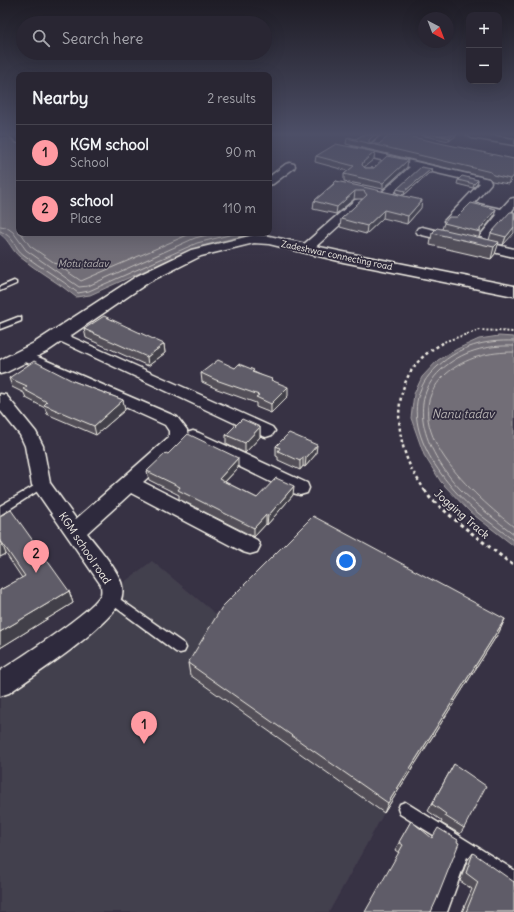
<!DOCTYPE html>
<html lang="en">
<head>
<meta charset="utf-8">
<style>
	:root { --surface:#292633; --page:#312e3b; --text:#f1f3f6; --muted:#a5a5ac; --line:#45434e; --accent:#ff9aa2 }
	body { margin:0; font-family:Delius,sans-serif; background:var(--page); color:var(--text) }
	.controls { position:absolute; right:12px; top:12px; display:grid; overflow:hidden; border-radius:8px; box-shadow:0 4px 16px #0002 }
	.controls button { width:36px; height:36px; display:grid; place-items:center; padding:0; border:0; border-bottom:1px solid var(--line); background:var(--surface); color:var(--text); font:20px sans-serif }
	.compass { position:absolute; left:418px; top:12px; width:36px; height:36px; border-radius:50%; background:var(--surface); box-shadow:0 4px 16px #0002; rotate:138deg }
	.you { position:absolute; left:346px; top:561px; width:14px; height:14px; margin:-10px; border:3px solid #fff; border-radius:50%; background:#1a73e8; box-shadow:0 0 0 6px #1a73e833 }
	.badge { display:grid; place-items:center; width:26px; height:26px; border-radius:50%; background:var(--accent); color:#111; font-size:13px; font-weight:700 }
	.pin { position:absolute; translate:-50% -33px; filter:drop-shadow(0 1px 2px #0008) }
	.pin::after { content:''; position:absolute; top:21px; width:14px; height:12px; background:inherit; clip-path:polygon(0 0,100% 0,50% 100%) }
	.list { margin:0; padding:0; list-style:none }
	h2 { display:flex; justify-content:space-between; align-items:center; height:52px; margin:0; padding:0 16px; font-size:17px }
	h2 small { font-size:13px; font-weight:400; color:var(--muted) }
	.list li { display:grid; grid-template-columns:26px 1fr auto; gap:12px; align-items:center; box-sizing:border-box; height:56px; padding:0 16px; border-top:1px solid var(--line) }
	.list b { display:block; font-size:15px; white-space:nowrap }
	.list p { margin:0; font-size:13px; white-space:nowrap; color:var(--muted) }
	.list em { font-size:13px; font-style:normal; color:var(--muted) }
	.icon { flex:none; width:22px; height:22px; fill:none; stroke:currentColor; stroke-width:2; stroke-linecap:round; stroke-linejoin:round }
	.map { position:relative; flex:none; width:514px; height:912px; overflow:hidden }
	.search { position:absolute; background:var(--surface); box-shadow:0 4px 16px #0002; left:16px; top:16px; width:256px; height:44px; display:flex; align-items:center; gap:10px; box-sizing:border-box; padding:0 14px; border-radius:22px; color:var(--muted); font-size:15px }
	.panel { position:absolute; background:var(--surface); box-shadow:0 4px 16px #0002; left:16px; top:72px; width:256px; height:164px; border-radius:8px }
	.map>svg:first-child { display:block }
</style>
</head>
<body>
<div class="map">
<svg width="514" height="912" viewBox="0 0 514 912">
	<rect width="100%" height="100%" fill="#373244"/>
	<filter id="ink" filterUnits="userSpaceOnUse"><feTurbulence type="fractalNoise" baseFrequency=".025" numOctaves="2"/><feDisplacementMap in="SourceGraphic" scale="8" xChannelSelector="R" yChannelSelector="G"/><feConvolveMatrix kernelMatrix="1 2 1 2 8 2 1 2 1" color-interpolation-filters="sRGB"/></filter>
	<g filter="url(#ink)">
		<!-- built -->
		<path fill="#433f4e" d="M152,561L223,620L384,813L329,912H0V676Z"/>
		<!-- water -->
		<path fill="#726e77" stroke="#a6a2a4" d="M0,138L15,140L19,144V233H242L246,235L198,247L90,295L76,297C58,282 38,272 20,257C12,251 9,240 0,234Z
			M499,336L514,337V546L470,512L441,482L424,455L411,418L414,394L422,377L438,360L457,349L479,339Z"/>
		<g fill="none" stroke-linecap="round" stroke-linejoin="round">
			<!-- shore -->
			<path stroke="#c0bdbb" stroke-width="1" d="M0,226L6,227L13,232L26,250L79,287L88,286L195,238L215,233
				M0,231C16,238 13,247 24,255C41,268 61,279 78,293L89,291L197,243L237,233
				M21,233L30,246L81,281L192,233
				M514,341C484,340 461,346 438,366C388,409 435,475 473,509C486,520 501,530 514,541
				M514,346C486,345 462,351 441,370C402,406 432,460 462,491C478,507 496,520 514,534
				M514,352C489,352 466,357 446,374C390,424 476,497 514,527"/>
			<defs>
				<path id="service" d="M14,281L16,282V284L0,291V287Z
					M18,317H21V321L0,329V324Z
					M41,482L44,483L46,485L44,487L0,515V506Z
					M111,593L184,644L186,648L184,652L180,653L176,652L107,601L106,598L107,595Z
					M405,802L514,870V885L467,857L447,912H431L456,849L400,814L398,809L400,804Z"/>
				<path id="minor" d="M9,135H19V143L16,142Z
					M382,135H393L377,148H371L369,146Z
					M467,135H489L514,139V145L472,138Z
					M351,147L489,179L491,183L474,203L501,209L510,199L514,198V208L511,212L514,213V219L507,218L489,240H481L479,237L497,215L469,208L454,223H446L444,221L446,219L480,183L420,169L388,198H380L379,196L380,194L410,167L348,152L346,150Z
					M290,163L294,164L295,166L294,168L273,184L269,185V177L286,164Z
					M359,199L363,200L365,202L363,204L311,251H303L301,248L303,245L355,200Z
					M422,227L514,249V257L418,234L416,231L418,228Z
					M58,331L272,427L275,431L272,435L266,437L260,435L53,338L51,335L53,332Z
					M24,351L177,417L187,430V433L193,431L199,433L307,483L309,488L307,493L300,495L293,493L187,441L186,439L180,448L143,482L257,540L260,546L257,552L250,554L243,552L131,493L87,533C96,545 120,572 122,586C124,596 119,606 112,613C84,644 43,669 9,693L0,696V671C19,658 94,611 101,594C102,591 101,587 101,585L32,485L25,446L20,435L0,410V394L6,395L36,432L43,446L50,483L76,519L169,437V431L165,425L19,359L16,356L19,353Z"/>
				<path id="tertiary" d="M254,235L269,236L343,252L514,286V296L343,262L269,244L254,243L201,256L149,282L48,351L7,372L0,374V360L34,343L137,276L191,250Z"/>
			</defs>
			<!-- service casing -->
			<use href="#service" stroke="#f4f1e8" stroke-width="3"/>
			<!-- minor casing -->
			<use href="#minor" stroke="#f4f1e8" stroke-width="3"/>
			<!-- tertiary casing -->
			<use href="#tertiary" stroke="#f4f1e8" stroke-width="3"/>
			<!-- path-far2 -->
			<path stroke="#f4f1e8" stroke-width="2" stroke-dasharray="2 2" stroke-linecap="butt" d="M441,344L446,341L480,330L514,332"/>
			<!-- path-far1 -->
			<path stroke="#f4f1e8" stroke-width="2.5" stroke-dasharray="3 3" stroke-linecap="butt" d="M425,491C421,484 416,477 412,470C394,434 392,383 425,355C430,350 437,347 443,343"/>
			<!-- path -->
			<path stroke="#f4f1e8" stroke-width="3" stroke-dasharray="3.5 3.5" stroke-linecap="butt" d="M425,490L430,498L460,524L514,566"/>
			<!-- service -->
			<use href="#service" fill="#2f2a3d" fill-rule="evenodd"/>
			<!-- minor -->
			<use href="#minor" fill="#2f2a3d" fill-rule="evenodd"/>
			<!-- tertiary -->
			<use href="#tertiary" fill="#2f2a3d" fill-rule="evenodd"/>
		</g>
		<!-- wall -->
		<path fill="#524f59" stroke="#f4f1e8" d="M362,135H380L370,143L372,144L514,159V178L508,184L492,181L489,178L346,144L347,138L356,139Z
			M420,135H457L449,141Z
			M316,156L374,159L364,167L365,168L407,167L383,189L344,181V174L348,171L315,162Z
			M432,169L431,173H429L404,195L396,193L397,189Z
			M458,180H478L477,184L473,188L457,184Z
			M336,181L421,208L407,224L383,218L366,234L340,227L341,219L363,199H354L336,214L313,209L314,201L332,185Z
			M514,212L503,245L498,244L495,254L491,259L430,245L432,233L442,229L444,223L494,216L480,234L479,237L489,240L491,233Z
			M84,329L164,344L165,353L148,366L86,338Z
			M235,368L254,372L271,380L288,396L271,413L256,407V403L217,389L202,382L201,373Z
			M9,378L73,381L123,400L125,410L96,435L47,414L45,408L26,398L24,393L12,387Z
			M260,427V437L245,453L226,444V435Z
			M276,446L316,454L305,467L303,466L300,470L278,460V457L276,456Z
			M168,454L238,468L225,482L257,498L293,495L267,525L266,524L254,537L179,499V495L149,480L147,471Z
			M0,516L69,591L73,603L0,648V590L22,578L6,554L0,557Z
			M505,619L499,632L384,813L190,675L188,663Z
			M454,764L464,828L460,834L441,823L442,821L428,811Z
			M411,821L436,901L399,853L395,850Z
			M473,853L514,912H462L472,889L460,881L467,861Z"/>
		<!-- shaded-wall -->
		<path fill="#424048" stroke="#f4f1e8" d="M374,135H380L369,144H368L369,140Z
			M453,135H457L449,141L450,138Z
			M375,152L374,159L363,168L362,165L363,162Z
			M408,160L407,167L383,189V183Z
			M432,169L431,173H429L404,195L405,191L430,170Z
			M514,174V178L508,184L510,179Z
			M478,180L477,184L473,188L474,184Z
			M355,191L354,199L336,214L337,207Z
			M422,200L421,208L407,224L408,216Z
			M496,209L494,216L480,234V229Z
			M384,210L383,218L366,234L367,226Z
			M514,227V233L503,245L506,237Z
			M499,242L495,254L491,259L494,247Z
			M164,344L165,353L148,366L147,357Z
			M288,387V396L271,413V404Z
			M123,400L125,410L96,435L94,426Z
			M260,427V437L245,453V443Z
			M317,445L316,454L305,467L306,458Z
			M303,457V466L300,470V461Z
			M238,458V468L219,488V479Z
			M294,486L293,495L267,525L268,516Z
			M266,515V524L254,537V528Z
			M0,541H1L6,554L0,557Z
			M69,591L73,603L0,648V632Z
			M505,619L499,632L384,813L388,803Z"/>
		<!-- building -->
		<path fill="#5f5c67" stroke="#f4f1e8" d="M362,135H374L369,140V142L372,144L347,138L349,137L356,139Z
			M390,135H403L514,159V174L510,179L493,175L491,172L372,144H379Z
			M437,135H453L450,138Z
			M336,144L375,152L363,162L362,165L365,168H374L387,156L408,160L383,183L344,174L354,166L316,156Z
			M421,167L432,169L430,170L405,191L397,189Z
			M462,176L478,180L474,184L458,180Z
			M336,181L422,200L408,216L384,210L367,226L341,219L367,195L364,191H355L337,207L314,201L334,184H333Z
			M471,203L496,209L480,229V232L444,223L449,217H457Z
			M510,212H514V227L506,237L491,233Z
			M437,228L499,242L494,247L432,233Z
			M104,316L164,344L147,357L84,329Z
			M218,360L235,368L239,364L254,370L252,372L272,379L271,380L288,387L271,404L256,397L259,395L216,380L201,373Z
			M34,361L73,381L123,400L94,426L44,405L47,402L23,389L27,386L9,378Z
			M242,419L260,427L245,443L226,435Z
			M289,433L317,445L306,458L303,457L300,461L278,451L280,448L276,446Z
			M188,434L238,458L219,479L257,498L276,478L294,486L268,516L266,515L254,528L178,490L180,487L147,471L166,453L168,454Z
			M11,510L69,591L0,632V590L25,576L1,541H0V516Z
			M313,516L505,619L388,803L188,663L222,607Z
			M454,764L486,786L464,828L445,816L446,814L432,804Z
			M411,821L432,838L438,828L458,840L457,842L459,843L436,901L431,912H365L403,845L399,842Z
			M473,853L514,882V912H466L478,882L466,873Z"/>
	</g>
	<!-- sky -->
	<linearGradient id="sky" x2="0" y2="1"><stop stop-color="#1e1c25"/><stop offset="0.51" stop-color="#4d4f67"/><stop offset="1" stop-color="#4d4f67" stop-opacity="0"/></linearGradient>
	<rect width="514" height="263" fill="url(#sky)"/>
	<g text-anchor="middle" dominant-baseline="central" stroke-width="3.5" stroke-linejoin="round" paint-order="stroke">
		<!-- far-street labels -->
		<g font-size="9" fill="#f4f1e8" stroke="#2f2a3d">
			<text transform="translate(337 255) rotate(12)">Zadeshwar connecting road</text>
		</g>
		<!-- far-water labels -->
		<g font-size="10" font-style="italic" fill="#bab6b5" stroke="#2f2a3d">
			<text x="83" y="263">Motu tadav</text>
		</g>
		<!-- street labels -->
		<g font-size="11" fill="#f4f1e8" stroke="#2f2a3d">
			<text transform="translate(462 514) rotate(41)">Jogging Track</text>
			<text transform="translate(85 548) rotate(56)">KGM school road</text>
		</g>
		<!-- water labels -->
		<g font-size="12" font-style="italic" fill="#bab6b5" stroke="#2f2a3d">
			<text x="463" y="413">Nanu tadav</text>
		</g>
	</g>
</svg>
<div class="controls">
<button>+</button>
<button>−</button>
</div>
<svg class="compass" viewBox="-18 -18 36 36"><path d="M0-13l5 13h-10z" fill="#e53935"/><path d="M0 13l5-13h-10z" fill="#a5a5ac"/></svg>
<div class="you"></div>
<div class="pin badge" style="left:144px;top:744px">1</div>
<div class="pin badge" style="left:36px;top:573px">2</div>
<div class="search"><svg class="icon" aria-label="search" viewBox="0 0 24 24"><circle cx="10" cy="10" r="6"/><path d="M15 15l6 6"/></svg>Search here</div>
<section class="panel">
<h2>Nearby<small>2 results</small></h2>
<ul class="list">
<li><span class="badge">1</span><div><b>KGM school</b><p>School</p></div><em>90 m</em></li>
<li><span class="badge">2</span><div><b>school</b><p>Place</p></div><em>110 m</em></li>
</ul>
</section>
</div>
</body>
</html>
